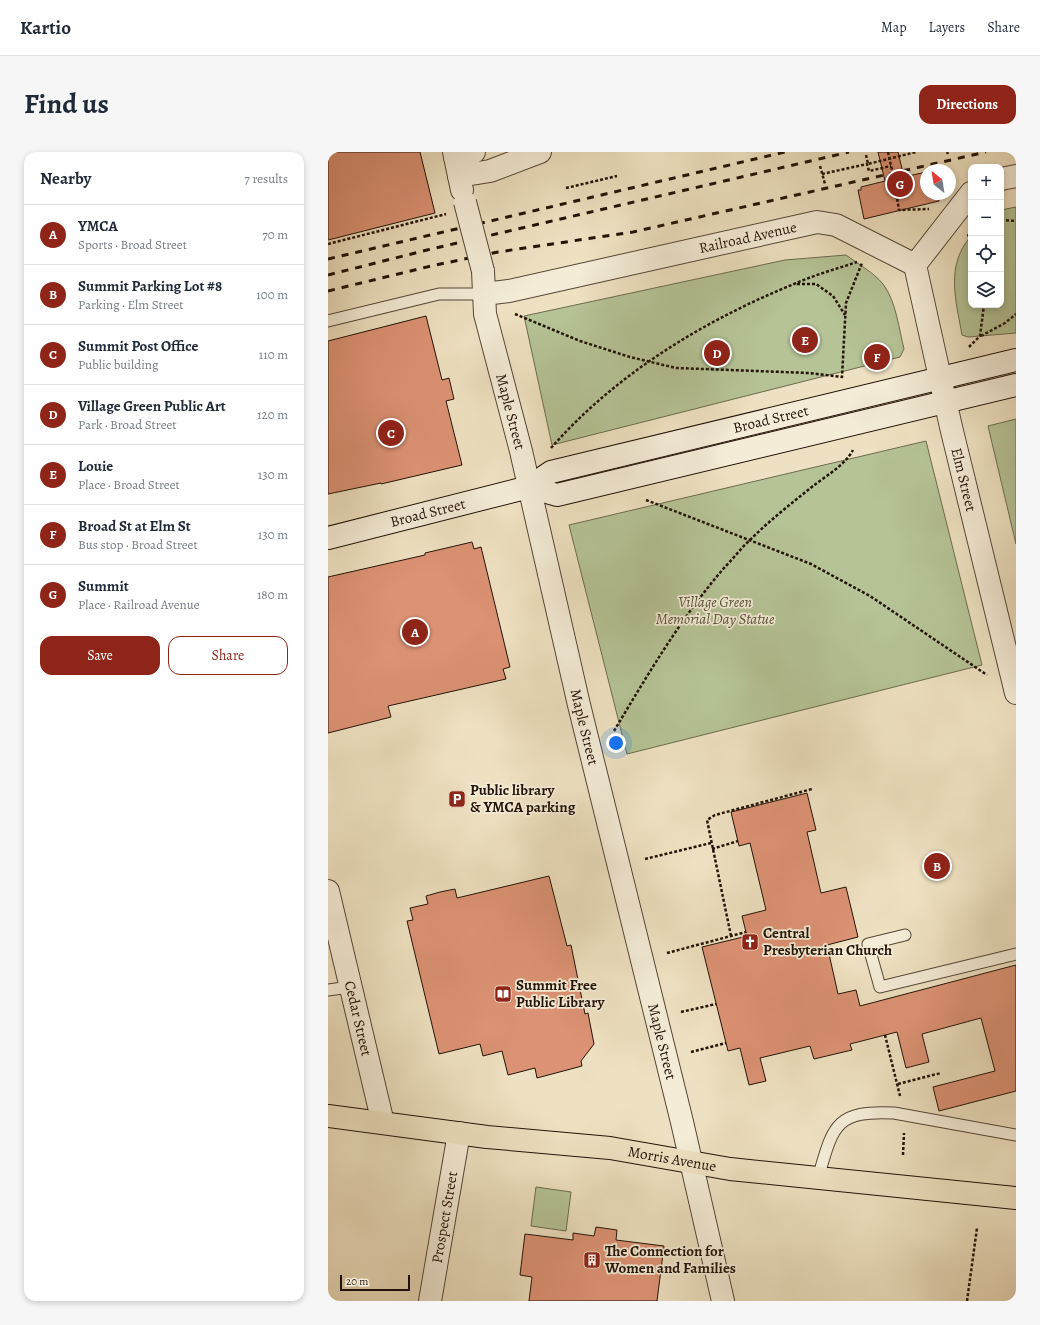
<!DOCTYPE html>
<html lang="en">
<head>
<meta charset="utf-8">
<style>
	:root { --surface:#fff; --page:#f6f6f7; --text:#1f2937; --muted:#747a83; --line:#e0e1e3; --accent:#8f2418 }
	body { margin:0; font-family:Alegreya,serif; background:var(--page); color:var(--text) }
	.controls { position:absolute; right:12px; top:12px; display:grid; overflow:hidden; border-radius:8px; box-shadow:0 2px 6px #0003 }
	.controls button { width:36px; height:36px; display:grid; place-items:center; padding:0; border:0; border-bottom:1px solid var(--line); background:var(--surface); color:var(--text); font:20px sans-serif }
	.compass { position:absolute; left:592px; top:12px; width:36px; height:36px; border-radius:50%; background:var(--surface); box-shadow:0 2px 6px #0003; rotate:330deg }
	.scale { position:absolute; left:12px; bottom:10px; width:70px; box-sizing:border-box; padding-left:4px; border:2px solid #221207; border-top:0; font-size:11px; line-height:14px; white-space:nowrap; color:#221207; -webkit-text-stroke:3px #f4ecd7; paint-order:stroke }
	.you { position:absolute; left:288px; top:591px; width:14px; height:14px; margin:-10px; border:3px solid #fff; border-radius:50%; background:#1a73e8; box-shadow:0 0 0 6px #1a73e833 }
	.badge { display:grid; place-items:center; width:26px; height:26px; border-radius:50%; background:var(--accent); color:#fff; font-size:13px; font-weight:700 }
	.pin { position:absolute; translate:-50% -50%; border:2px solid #fff; box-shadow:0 1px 4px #0006 }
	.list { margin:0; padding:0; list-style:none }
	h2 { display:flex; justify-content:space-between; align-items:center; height:52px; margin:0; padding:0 16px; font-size:17px }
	h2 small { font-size:13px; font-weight:400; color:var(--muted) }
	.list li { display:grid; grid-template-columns:26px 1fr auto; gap:12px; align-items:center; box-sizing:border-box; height:60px; padding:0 16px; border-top:1px solid var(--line) }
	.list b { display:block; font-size:15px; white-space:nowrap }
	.list p { margin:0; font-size:13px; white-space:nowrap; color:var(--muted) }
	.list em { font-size:13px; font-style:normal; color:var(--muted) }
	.actions { display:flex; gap:8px; padding:12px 16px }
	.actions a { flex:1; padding:9px 0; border:1px solid var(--accent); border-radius:12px; text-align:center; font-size:14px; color:var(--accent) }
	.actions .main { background:var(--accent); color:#fff }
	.icon { flex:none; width:22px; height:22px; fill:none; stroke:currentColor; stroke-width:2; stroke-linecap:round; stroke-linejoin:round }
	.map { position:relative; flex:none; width:688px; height:1149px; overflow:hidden; border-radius:12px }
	header { display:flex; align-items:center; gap:24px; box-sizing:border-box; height:56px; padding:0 20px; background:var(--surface); border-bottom:1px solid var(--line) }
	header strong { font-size:19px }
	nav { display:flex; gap:22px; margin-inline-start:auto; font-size:14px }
	.intro { display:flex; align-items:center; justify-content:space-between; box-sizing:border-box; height:96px; padding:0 24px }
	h1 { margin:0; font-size:28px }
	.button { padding:10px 18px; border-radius:12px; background:var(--accent); color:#fff; font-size:14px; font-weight:700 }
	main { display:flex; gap:24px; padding:0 24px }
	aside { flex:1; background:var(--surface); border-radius:12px; box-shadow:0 2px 6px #0003 }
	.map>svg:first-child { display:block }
</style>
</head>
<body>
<header>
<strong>Kartio</strong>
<nav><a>Map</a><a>Layers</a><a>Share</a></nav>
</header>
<div class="intro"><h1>Find us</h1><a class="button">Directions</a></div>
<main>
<aside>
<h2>Nearby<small>7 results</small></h2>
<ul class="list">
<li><span class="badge">A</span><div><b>YMCA</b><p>Sports · Broad Street</p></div><em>70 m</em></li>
<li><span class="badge">B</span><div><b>Summit Parking Lot #8</b><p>Parking · Elm Street</p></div><em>100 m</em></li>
<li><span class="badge">C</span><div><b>Summit Post Office</b><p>Public building</p></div><em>110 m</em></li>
<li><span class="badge">D</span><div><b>Village Green Public Art</b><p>Park · Broad Street</p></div><em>120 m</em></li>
<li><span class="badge">E</span><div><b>Louie</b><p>Place · Broad Street</p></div><em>130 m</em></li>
<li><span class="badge">F</span><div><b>Broad St at Elm St</b><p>Bus stop · Broad Street</p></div><em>130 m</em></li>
<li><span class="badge">G</span><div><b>Summit</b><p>Place · Railroad Avenue</p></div><em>180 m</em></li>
</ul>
<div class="actions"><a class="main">Save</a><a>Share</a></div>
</aside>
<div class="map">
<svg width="688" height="1149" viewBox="0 0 688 1149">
	<rect width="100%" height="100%" fill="#eee1c1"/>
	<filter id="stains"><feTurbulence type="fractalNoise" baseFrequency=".005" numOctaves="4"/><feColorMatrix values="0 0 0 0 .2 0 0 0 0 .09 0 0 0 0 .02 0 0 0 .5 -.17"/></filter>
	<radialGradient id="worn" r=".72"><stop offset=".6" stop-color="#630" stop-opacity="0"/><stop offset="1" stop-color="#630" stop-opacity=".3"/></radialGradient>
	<!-- green -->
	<path fill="#b5c396" stroke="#6c6a4e" d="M688,55V181L640,185L634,183C628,148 617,114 643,84V153H673V58Z
		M518,103C530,112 545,120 555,132C568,149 571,177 576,197L572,205L224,293L196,164L457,108Z
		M688,267V392L660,274Z
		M598,289L654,513L299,602L241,373Z
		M208,1035L243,1040L238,1079L203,1074Z"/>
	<!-- building -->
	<path fill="#dc9274" stroke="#221207" d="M0,0H92L107,61L0,88Z
		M550,0H570L576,25L598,20V42H610L611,49L536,67L530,38H533V35L557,29Z
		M98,164L114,228L121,226L126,247L118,249L134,313L53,332V331L0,342V189Z
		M144,390L146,397L153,395L182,515L175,517L178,527L60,554L63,565L0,581V425L97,403V401Z
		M479,641L488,678L479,680L493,741L518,735L530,785L499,793L510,842L528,838L532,854L688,813V939L611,959L605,935L667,919L653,866L594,882L601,910L578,916L569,880L522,892L524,898L486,907L482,894L432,906L438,929L421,933L412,896L400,899L374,795L419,784L414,764L438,758L422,691L411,694L403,660Z
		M221,724L239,794L243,793L257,862L260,861L266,892L253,909L254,914L209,926L207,916L180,923L174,899L155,904L152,892L111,902L79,769L85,768L82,756L100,752L98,744L112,740L127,737L129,746Z
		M268,1075L289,1078L288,1088L336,1094L329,1149H201L204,1125L192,1123L197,1082L245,1088V1081L266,1084Z"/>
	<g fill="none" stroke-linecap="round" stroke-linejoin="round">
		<defs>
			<path id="lane" d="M0,169L111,142H156
				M577,783L540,792L552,835L688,802
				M0,838L22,835
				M490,1026C505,975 506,958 566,961L688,983"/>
			<g id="street">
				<path d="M126,0L134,38"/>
				<path d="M127,5L146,0"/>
				<path d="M131,24L162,19L212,0"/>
				<path d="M673,27L688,24"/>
				<path id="s1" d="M587,113L623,275L688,541"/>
				<path d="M587,113L643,41"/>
				<path id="s2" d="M155,119L157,162L193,299L251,553L354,970L395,1149"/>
				<path id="s3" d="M156,142L181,139L489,70L508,73L587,113"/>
				<path id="s4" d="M0,739L55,971"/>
				<path id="s5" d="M102,1149L131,981"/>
			</g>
			<g id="secondary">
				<path d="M201,335L229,343L688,233"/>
				<path id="s6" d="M0,386L201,335L223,320L688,208"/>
			</g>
			<g id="primary">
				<path id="s7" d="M0,964L159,985L282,996L402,1017L688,1046"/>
			</g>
		</defs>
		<!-- lane casing -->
		<use href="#lane" stroke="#554636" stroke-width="13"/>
		<!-- street casing -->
		<use href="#street" stroke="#554636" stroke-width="24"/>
		<!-- secondary casing -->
		<use href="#secondary" stroke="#221207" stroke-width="24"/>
		<!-- primary casing -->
		<use href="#primary" stroke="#221207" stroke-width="24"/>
		<!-- path -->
		<path stroke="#221207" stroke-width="2.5" stroke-dasharray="3 2" stroke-linecap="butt" d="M619,0L620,2
			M538,3L540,12L588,0
			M492,14L497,32
			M494,22L539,12L541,19L563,14
			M566,27L571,58L601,57
			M238,36L289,24
			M673,68L688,69
			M640,82L643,91
			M0,92L118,62
			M469,132H488L505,144L517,163
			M187,162L252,189L302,205L348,216L481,221L514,225L518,151L534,111
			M653,184L677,171L688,162
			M641,195L652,184L656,153
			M223,296C288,222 375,169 466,132C486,123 508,117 529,110
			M318,348L483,412L542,444L659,523
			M286,579C320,522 353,466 396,416C405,407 413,396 423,387C442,368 464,351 485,334C498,324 517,313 525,298
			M384,697L410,689
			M317,707L383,691
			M403,784L379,668L387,663L484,637
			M339,801L418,780
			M353,860L388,852
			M557,883L572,944
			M363,900L398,891
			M570,932L613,921
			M575,1003L576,981
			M639,1149L649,1076"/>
		<!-- lane -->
		<use href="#lane" stroke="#f4ecd7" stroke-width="11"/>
		<!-- street -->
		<use href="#street" stroke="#f4ecd7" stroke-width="22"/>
		<!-- secondary -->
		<use href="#secondary" stroke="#f4ecd7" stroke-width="22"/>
		<!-- primary -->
		<use href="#primary" stroke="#eee1c1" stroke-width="22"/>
		<!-- rail -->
		<path stroke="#221207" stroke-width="3" stroke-dasharray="7 7" stroke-linecap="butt" d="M0,107L457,0
			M0,123L99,98L521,0
			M0,139L103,114L170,100L305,80L658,0"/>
		<defs>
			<path id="street-bridge" d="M137,50L155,119"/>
		</defs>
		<!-- street-bridge casing -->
		<use href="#street-bridge" stroke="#554636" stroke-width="24" stroke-linecap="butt"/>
		<!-- path-bridge -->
		<path stroke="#221207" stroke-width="2.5" stroke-dasharray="3 2" stroke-linecap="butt" d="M560,0L566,27"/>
		<!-- street-bridge -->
		<use href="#street-bridge" stroke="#f4ecd7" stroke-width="22"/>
	</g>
	<!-- icons -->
	<defs>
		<symbol id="parking-square" viewBox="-11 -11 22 22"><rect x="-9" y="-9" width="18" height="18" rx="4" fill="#8f2418" stroke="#f4ecd7"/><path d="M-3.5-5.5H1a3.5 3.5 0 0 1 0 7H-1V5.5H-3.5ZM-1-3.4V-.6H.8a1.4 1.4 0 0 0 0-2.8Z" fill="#fff"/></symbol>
		<symbol id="church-square" viewBox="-11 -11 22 22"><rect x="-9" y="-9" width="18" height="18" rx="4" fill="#8f2418" stroke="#f4ecd7"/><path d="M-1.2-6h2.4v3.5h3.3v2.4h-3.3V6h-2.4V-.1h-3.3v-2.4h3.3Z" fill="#fff"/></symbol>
		<symbol id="library-square" viewBox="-11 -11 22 22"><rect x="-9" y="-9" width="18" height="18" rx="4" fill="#8f2418" stroke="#f4ecd7"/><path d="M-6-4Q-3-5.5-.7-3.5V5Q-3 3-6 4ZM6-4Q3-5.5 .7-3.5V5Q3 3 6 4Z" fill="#fff"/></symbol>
		<symbol id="building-square" viewBox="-11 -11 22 22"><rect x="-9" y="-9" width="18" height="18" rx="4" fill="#8f2418" stroke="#f4ecd7"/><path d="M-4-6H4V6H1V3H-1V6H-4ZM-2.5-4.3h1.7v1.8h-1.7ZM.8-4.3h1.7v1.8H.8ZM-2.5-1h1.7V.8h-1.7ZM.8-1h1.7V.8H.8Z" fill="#fff"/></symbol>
	</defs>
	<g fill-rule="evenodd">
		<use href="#parking-square" x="119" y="637" width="20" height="20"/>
		<use href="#church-square" x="412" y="780" width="20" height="20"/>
		<use href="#library-square" x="165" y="832" width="20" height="20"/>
		<use href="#building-square" x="254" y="1098" width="20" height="20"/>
	</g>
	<g text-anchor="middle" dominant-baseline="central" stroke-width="3.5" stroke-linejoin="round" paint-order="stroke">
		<!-- street labels -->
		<g font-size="15" fill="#221207" stroke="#f4ecd7">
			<text stroke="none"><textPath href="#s3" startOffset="270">Railroad Avenue</textPath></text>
			<text stroke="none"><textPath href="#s2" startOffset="144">Maple Street</textPath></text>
			<text stroke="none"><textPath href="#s6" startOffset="460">Broad Street</textPath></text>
			<text stroke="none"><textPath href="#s1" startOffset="220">Elm Street</textPath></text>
			<text stroke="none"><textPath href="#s6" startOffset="103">Broad Street</textPath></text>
			<text stroke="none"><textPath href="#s2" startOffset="468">Maple Street</textPath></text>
			<text stroke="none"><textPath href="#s4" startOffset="131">Cedar Street</textPath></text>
			<text stroke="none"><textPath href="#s2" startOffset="792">Maple Street</textPath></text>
			<text stroke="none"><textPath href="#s7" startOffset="347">Morris Avenue</textPath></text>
			<text stroke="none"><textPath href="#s5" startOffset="85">Prospect Street</textPath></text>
		</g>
		<!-- park labels -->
		<g font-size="15" font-style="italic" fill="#555039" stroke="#f4ecd7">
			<text x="387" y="450">Village Green<tspan x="387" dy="17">Memorial Day Statue</tspan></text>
		</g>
		<!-- poi labels -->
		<g font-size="15" font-weight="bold" fill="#221207" stroke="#f4ecd7" text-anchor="start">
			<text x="142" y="638">Public library<tspan x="142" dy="17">&amp; YMCA parking</tspan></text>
			<text x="435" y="781">Central<tspan x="435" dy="17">Presbyterian Church</tspan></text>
			<text x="188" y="833">Summit Free<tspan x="188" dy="17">Public Library</tspan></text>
			<text x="277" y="1099">The Connection for<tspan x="277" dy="17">Women and Families</tspan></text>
		</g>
	</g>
	<rect width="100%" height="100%" filter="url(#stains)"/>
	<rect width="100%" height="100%" fill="url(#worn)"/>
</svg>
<div class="controls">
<button>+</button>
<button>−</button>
<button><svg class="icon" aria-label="locate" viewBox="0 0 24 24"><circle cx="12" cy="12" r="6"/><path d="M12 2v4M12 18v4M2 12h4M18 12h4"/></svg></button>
<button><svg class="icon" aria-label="layers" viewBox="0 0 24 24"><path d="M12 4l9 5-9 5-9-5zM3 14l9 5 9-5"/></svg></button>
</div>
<svg class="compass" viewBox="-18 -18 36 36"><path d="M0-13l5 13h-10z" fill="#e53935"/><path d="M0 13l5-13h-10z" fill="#747a83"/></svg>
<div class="scale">20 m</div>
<div class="you"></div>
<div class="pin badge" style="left:87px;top:480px">A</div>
<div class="pin badge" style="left:609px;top:714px">B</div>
<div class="pin badge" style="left:63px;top:281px">C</div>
<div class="pin badge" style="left:389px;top:201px">D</div>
<div class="pin badge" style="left:477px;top:188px">E</div>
<div class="pin badge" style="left:549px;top:205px">F</div>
<div class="pin badge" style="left:572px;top:32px">G</div>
</div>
</main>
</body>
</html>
